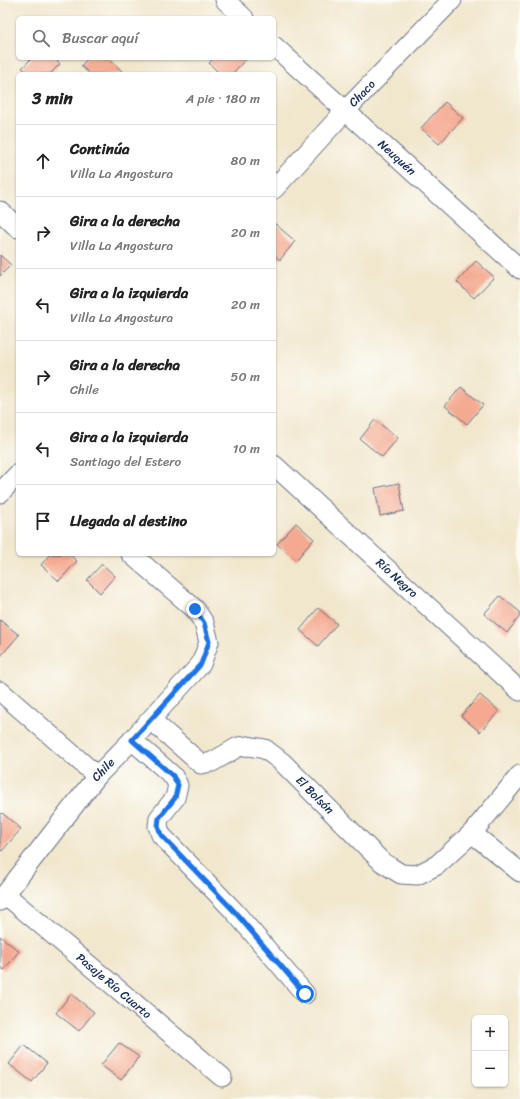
<!DOCTYPE html>
<html lang="es">
<head>
<meta charset="utf-8">
<style>
	:root { --surface:#fff; --page:#f2f2f2; --text:#222; --muted:#767676; --line:#e0e0e0 }
	body { margin:0; font-family:Sriracha,sans-serif; background:var(--page); color:var(--text) }
	.controls { position:absolute; right:12px; bottom:12px; display:grid; overflow:hidden; border-radius:6px; box-shadow:0 1px 3px #0004 }
	.controls button { width:36px; height:36px; display:grid; place-items:center; padding:0; border:0; border-bottom:1px solid var(--line); background:var(--surface); color:var(--text); font:20px sans-serif }
	.stop { position:absolute; width:12px; height:12px; margin:-9px; border:3px solid #1a73e8; border-radius:50%; background:#fff }
	.stop.end { background:#1a73e8; border-color:#fff; box-shadow:0 1px 4px #0008 }
	.list { margin:0; padding:0; list-style:none }
	h2 { display:flex; justify-content:space-between; align-items:center; height:52px; margin:0; padding:0 16px; font-size:17px }
	h2 small { font-size:13px; font-weight:400; color:var(--muted) }
	.list li { display:grid; grid-template-columns:26px 1fr auto; gap:12px; align-items:center; box-sizing:border-box; height:72px; padding:0 16px; border-top:1px solid var(--line) }
	.list b { display:block; font-size:15px; white-space:nowrap }
	.list p { margin:0; font-size:13px; white-space:nowrap; color:var(--muted) }
	.list em { font-size:13px; font-style:normal; color:var(--muted) }
	.icon { flex:none; width:22px; height:22px; fill:none; stroke:currentColor; stroke-width:2; stroke-linecap:round; stroke-linejoin:round }
	.map { position:relative; flex:none; width:520px; height:1099px; overflow:hidden }
	.search { position:absolute; background:var(--surface); box-shadow:0 1px 3px #0004; left:16px; top:16px; width:260px; height:44px; display:flex; align-items:center; gap:10px; box-sizing:border-box; padding:0 14px; border-radius:6px; color:var(--muted); font-size:15px }
	.panel { position:absolute; background:var(--surface); box-shadow:0 1px 3px #0004; left:16px; top:72px; width:260px; height:484px; border-radius:6px }
	.map>svg:first-child { display:block }
</style>
</head>
<body>
<div class="map">
<svg width="520" height="1099" viewBox="0 0 520 1099">
	<rect width="100%" height="100%" fill="#fdfcf7"/>
	<filter id="ink" filterUnits="userSpaceOnUse"><feTurbulence type="fractalNoise" baseFrequency=".025" numOctaves="2"/><feDisplacementMap in="SourceGraphic" scale="8" xChannelSelector="R" yChannelSelector="G"/><feConvolveMatrix kernelMatrix="1 2 1 2 8 2 1 2 1" color-interpolation-filters="sRGB"/></filter>
	<filter id="wash" filterUnits="userSpaceOnUse"><feTurbulence type="fractalNoise" baseFrequency=".012" numOctaves="4" result="noise"/><feDisplacementMap in="SourceGraphic" scale="16" xChannelSelector="R" yChannelSelector="G"/><feGaussianBlur stdDeviation="0.9" result="paint"/><feColorMatrix in="noise" values="0 0 0 0 0 0 0 0 0 0 0 0 0 0 0 0 0 1.4 0 .05"/><feComposite in="paint" operator="in"/></filter>
	<g filter="url(#wash)">
		<rect width="100%" height="100%" fill="#f1e7cd"/>
		<g id="blocks">
			<!-- building -->
			<path fill="#f4a990" d="M32,58H53L60,64L50,74H29L22,68Z
				M88,58H108L122,71L120,74H90L81,66Z
				M214,58H245L246,59L232,74H220L209,63Z
				M445,102L463,118L439,144L421,128Z
				M274,223L295,241L280,260L274,255Z
				M0,255L11,265L0,276Z
				M476,261L494,277L474,298L457,282Z
				M461,387L483,405L467,424L445,406Z
				M375,420L398,438L382,457L360,439Z
				M399,483L404,511L380,516L375,488Z
				M296,523L314,539L296,560L277,544Z
				M50,554H69L77,561L59,581L41,565Z
				M102,564L115,576L100,593L87,580Z
				M500,596L520,612V616L507,633L484,614Z
				M318,608L337,624L318,646L300,630Z
				M0,620L19,635L0,657Z
				M480,695L499,711L480,732L461,716Z
				M2,813L21,829L2,851L0,849V815Z
				M0,936L19,951L4,970L0,967Z
				M71,994L94,1012L79,1031L56,1013Z
				M119,1043L139,1057L121,1080L101,1065Z
				M24,1045L47,1063L32,1082L9,1064Z"/>
		</g>
	</g>
	<g filter="url(#ink)">
		<use href="#blocks" fill-opacity="0" stroke="#666f85" stroke-width="1"/>
		<g fill="none" stroke-linecap="round" stroke-linejoin="round">
			<defs>
				<g id="minor">
					<path d="M225,0L244,18"/>
					<path id="s1" d="M274,46L520,269"/>
					<path id="s2" d="M274,189L345,111L452,0"/>
					<path d="M0,211L18,228"/>
					<path id="s3" d="M274,465L520,691"/>
					<path d="M0,493L18,474"/>
					<path d="M0,691L97,776"/>
					<path id="s4" d="M151,720L201,764L212,762L238,747L248,746L265,749L282,762L382,862L401,874L417,875L437,865L472,833L520,775"/>
					<path d="M132,740L173,776L178,785L175,798L159,818L158,826L161,835L234,911L305,994"/>
					<path d="M472,833L520,872"/>
					<path id="s5" d="M6,895L222,1077"/>
					<path id="s6" d="M0,901L97,776L132,740L201,664L209,642L204,623L195,609L131,554"/>
				</g>
			</defs>
			<!-- minor casing -->
			<use href="#minor" stroke="#666f85" stroke-width="21"/>
			<!-- minor -->
			<use href="#minor" stroke="#fff" stroke-width="19"/>
		</g>
	</g>
	<g fill="none" stroke-linecap="round" stroke-linejoin="round" filter="url(#ink)">
		<!-- route -->
		<path stroke="#1a73e8" stroke-width="5" d="M195,609L204,623L209,642L201,664L132,740L173,776L178,785L175,798L159,818L158,826L161,835L234,911L305,994"/>
	</g>
	<g text-anchor="middle" dominant-baseline="central" stroke-width="3.5" stroke-linejoin="round" paint-order="stroke">
		<!-- street labels -->
		<g font-size="12" fill="#1b2f5e" stroke="#fdfcf7">
			<text stroke="none"><textPath href="#s2" startOffset="130">Chaco</textPath></text>
			<text stroke="none"><textPath href="#s1" startOffset="166">Neuquén</textPath></text>
			<text stroke="none"><textPath href="#s3" startOffset="167">Río Negro</textPath></text>
			<text stroke="none"><textPath href="#s6" startOffset="167">Chile</textPath></text>
			<text stroke="none"><textPath href="#s4" startOffset="203">El Bolsón</textPath></text>
			<text stroke="none"><textPath href="#s5" startOffset="141">Pasaje Río Cuarto</textPath></text>
		</g>
	</g>
</svg>
<div class="controls">
<button>+</button>
<button>−</button>
</div>
<div class="stop" style="left:305px;top:994px"></div>
<div class="stop end" style="left:195px;top:609px"></div>
<div class="search"><svg class="icon" aria-label="search" viewBox="0 0 24 24"><circle cx="10" cy="10" r="6"/><path d="M15 15l6 6"/></svg>Buscar aquí</div>
<section class="panel">
<h2>3 min<small>A pie · 180 m</small></h2>
<ul class="list">
<li><svg class="icon" aria-label="ahead" viewBox="0 0 24 24"><path d="M12 20V5M6 11l6-6 6 6"/></svg><div><b>Continúa</b><p>Villa La Angostura</p></div><em>80 m</em></li>
<li><svg class="icon" aria-label="right" viewBox="0 0 24 24"><path d="M7 20v-9h11M14 6l5 5-5 5"/></svg><div><b>Gira a la derecha</b><p>Villa La Angostura</p></div><em>20 m</em></li>
<li><svg class="icon" aria-label="left" viewBox="0 0 24 24"><path d="M17 20v-9H6M10 6l-5 5 5 5"/></svg><div><b>Gira a la izquierda</b><p>Villa La Angostura</p></div><em>20 m</em></li>
<li><svg class="icon" aria-label="right" viewBox="0 0 24 24"><path d="M7 20v-9h11M14 6l5 5-5 5"/></svg><div><b>Gira a la derecha</b><p>Chile</p></div><em>50 m</em></li>
<li><svg class="icon" aria-label="left" viewBox="0 0 24 24"><path d="M17 20v-9H6M10 6l-5 5 5 5"/></svg><div><b>Gira a la izquierda</b><p>Santiago del Estero</p></div><em>10 m</em></li>
<li><svg class="icon" aria-label="arrive" viewBox="0 0 24 24"><path d="M6 21V4h12l-3 4 3 4H6"/></svg><div><b>Llegada al destino</b></div></li>
</ul>
</section>
</div>
</body>
</html>
